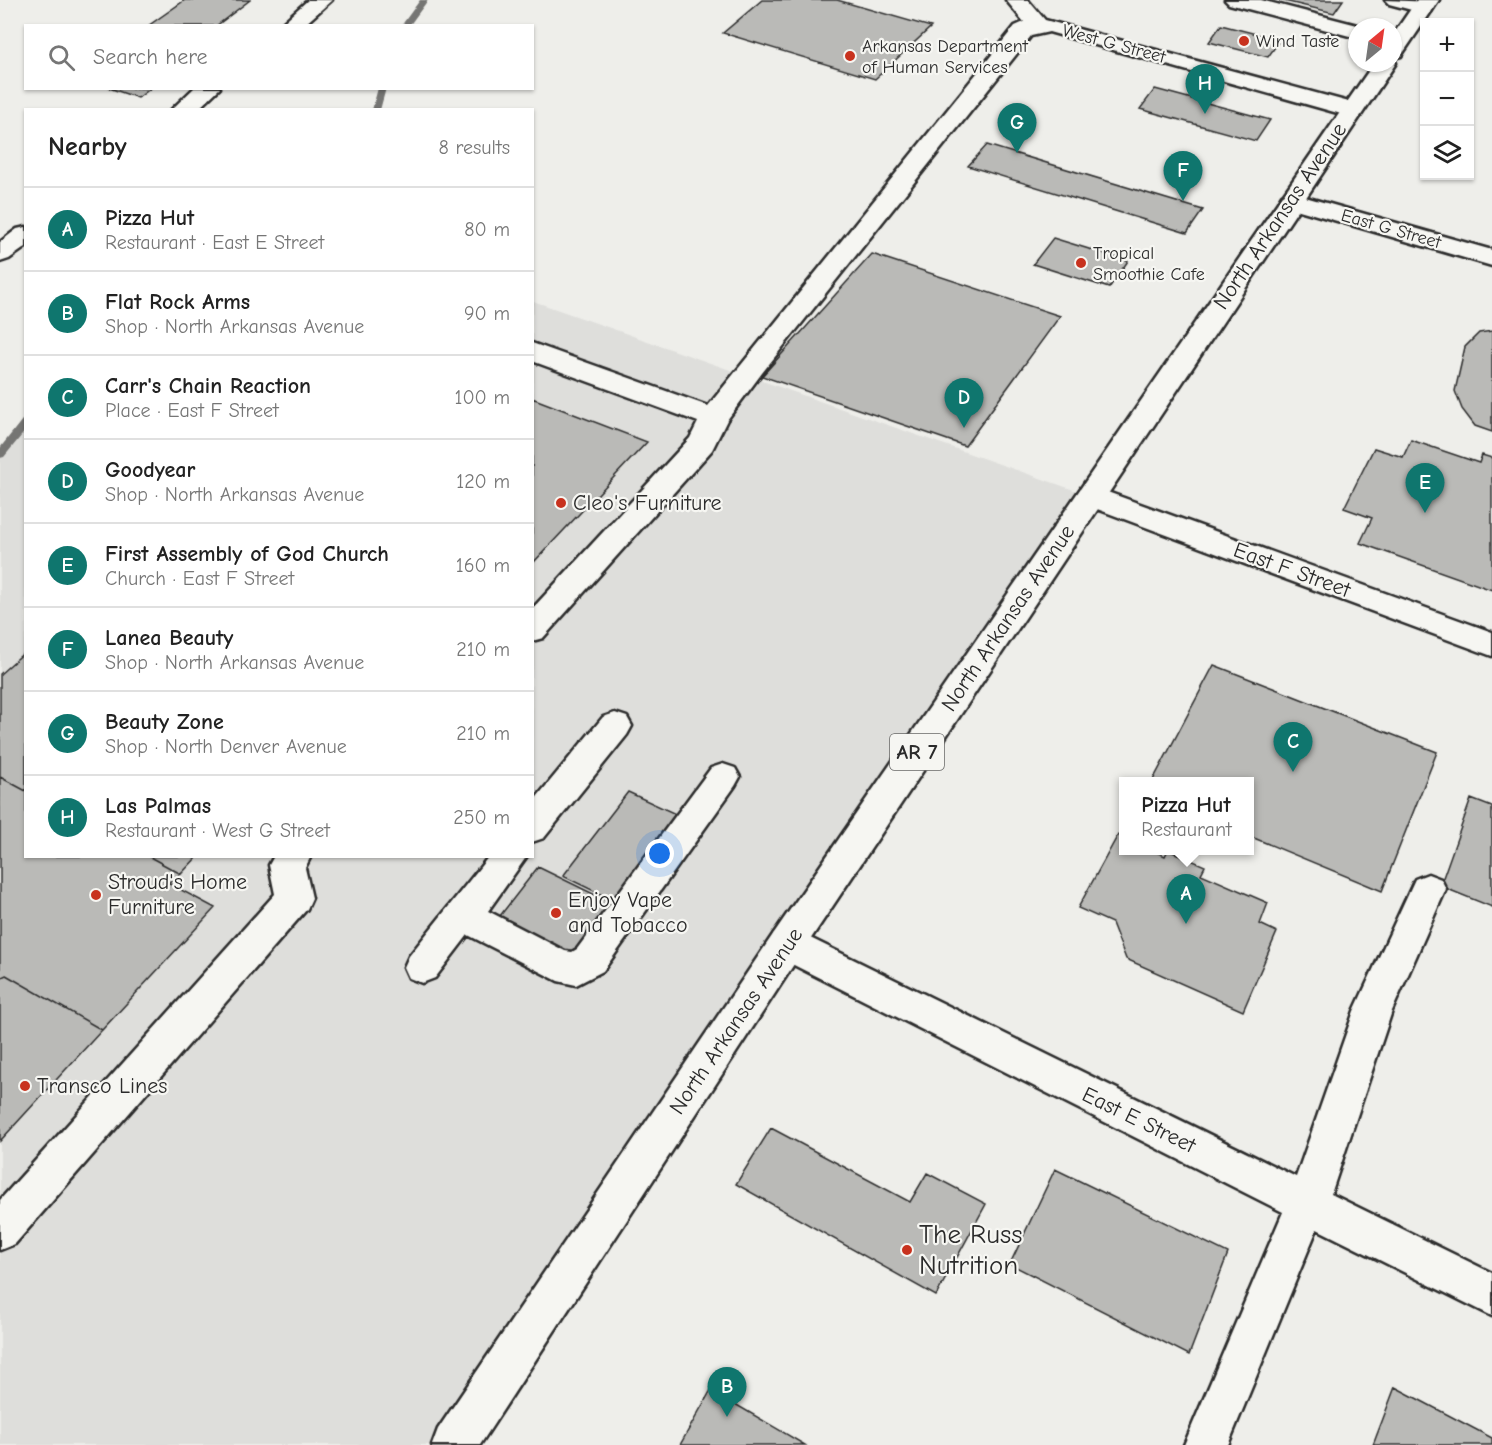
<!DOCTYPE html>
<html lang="en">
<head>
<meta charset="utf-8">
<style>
	:root { --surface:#fff; --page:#f2f2f2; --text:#222; --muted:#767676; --line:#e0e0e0; --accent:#0f766e }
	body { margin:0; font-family:"Comic Neue",sans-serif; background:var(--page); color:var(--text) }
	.controls { position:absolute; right:18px; top:18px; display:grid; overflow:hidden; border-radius:0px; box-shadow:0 2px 4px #0004 }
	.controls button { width:54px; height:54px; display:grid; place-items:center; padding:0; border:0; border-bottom:2px solid var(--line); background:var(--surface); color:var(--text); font:30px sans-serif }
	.compass { position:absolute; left:1348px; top:18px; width:54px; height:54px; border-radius:50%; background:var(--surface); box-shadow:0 2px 4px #0004; rotate:29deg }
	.you { position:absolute; left:660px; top:854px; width:21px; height:21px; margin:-15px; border:4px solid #fff; border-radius:50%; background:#1a73e8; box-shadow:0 0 0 9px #1a73e833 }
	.badge { display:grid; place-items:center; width:39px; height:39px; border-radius:50%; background:var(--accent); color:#fff; font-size:20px; font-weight:700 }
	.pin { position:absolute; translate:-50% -50px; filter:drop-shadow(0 2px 3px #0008) }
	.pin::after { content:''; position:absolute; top:32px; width:21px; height:18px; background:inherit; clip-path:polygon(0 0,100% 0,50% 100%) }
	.popup { position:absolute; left:1119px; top:777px; width:135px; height:78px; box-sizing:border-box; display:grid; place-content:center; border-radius:0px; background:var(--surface); filter:drop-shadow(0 2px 4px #0005); font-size:20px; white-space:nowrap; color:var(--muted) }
	.popup b { font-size:22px; color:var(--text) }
	.popup::after { content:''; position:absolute; left:50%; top:100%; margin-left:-12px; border:12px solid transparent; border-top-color:var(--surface) }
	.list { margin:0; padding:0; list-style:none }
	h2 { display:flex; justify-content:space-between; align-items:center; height:78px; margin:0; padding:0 24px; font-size:26px }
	h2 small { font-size:20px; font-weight:400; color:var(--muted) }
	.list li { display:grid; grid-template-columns:39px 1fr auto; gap:18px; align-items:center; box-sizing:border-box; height:84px; padding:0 24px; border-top:2px solid var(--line) }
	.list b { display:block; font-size:22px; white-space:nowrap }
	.list p { margin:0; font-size:20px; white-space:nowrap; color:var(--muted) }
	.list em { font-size:20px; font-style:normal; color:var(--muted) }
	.icon { flex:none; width:33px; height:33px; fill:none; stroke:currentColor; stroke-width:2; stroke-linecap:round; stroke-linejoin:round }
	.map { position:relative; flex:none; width:1492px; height:1445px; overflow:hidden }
	.search { position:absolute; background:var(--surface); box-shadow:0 2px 4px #0004; left:24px; top:24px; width:510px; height:66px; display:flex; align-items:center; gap:15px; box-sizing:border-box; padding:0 21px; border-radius:0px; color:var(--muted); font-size:22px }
	.panel { position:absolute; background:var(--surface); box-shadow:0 2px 4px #0004; left:24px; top:108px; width:510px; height:750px; border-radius:0px }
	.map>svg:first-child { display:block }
</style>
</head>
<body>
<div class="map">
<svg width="1492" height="1445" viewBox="0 0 1492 1445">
	<rect width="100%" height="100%" fill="#eeeeea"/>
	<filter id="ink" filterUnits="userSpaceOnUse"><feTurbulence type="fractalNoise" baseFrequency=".0167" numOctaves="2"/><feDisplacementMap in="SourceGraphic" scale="12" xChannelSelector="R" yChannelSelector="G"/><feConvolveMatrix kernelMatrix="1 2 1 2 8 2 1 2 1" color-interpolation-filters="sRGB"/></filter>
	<g filter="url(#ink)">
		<!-- built -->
		<path fill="#dededb" d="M533,301L1091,496L456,1445H0V455L25,422L26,856H532Z"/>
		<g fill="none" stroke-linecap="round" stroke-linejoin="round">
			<!-- stream -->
			<path fill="#757573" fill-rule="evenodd" d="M420,0H428L409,26H401Z
				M378,88H386L380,110H372Z
				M26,419V430L4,457L0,458V448L22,420Z"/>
		</g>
		<!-- building -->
		<path fill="#babab7" stroke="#2b2b2b" stroke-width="1.5" d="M185,0H250L216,26H148Z
			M762,0H837L931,27L875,79L723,33Z
			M1280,0H1343L1334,13Z
			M1221,25L1280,40L1268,57L1209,42Z
			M109,88H151L138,98Z
			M1155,89L1270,120L1256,141L1140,109Z
			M987,145L1203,210L1187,233L968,166Z
			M1053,238L1128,261L1109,288L1033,264Z
			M872,254L1060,316L965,446L762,376Z
			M1492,331V432L1475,426L1462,409L1455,391L1465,347L1479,333Z
			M532,398L647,442L532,564Z
			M1411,440L1479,463L1482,455L1492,458V590L1360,543L1372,518L1344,508L1374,448L1403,457Z
			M26,651V791L0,777V674Z
			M1214,665L1437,752L1382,891L1249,836V782H1152Z
			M0,777L26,791V856H148L181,874L168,883L215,908L102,1030L6,975L0,978Z
			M628,792L680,816L619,903L563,876Z
			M1471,799L1492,807V907L1440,886Z
			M1118,835L1123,838V850H1152L1165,856L1168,850L1205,866L1201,874L1268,903L1260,924L1277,932L1243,1011L1126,959L1112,923L1078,908Z
			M148,856H198L181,874Z
			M538,867L616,905L575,961L496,921Z
			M6,975L102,1030L0,1141V978Z
			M771,1128L910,1202L927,1173L986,1204L936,1296L736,1184Z
			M1055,1169L1228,1253L1189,1355L1010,1264Z
			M1395,1387L1492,1438V1445H1373Z
			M711,1390L805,1445H680Z"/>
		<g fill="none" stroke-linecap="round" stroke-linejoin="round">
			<defs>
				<path id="minor" d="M308,0H332L303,26H279Z
					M1006,0H1028L1045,20L1360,105L1364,110L1360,115L1352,117L1049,32L1031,36L762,373L727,420L712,450L543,638L532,641V609L690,438L698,422L532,361V343L708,406L1015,26L1024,22Z
					M1225,0H1261L1365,27H1357V38L1229,4Z
					M1385,0L1431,2L1434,7L1431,12L1423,13L1389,4Z
					M194,88H220L197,110H171Z
					M1291,193L1492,250V266L1282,205L1279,200L1282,195Z
					M26,227V247L9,259L0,262V242L17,229Z
					M1091,486L1492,632V656L1081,503L1076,496L1081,489Z
					M615,713L627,717L632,726L627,735L544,838L532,842V803L603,717Z
					M723,764L735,768L740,777L735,786L603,971L576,985L558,981L468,935L435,978L422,983L409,978L404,967L409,956L489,856H527L488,911L565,951L572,952L577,949L711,768Z
					M274,856H311L305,868L312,898L307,909L15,1244L0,1250V1200L275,894L269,865Z
					M1428,874L1441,879L1446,889L1392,1011L1331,1194L1492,1273V1316L1317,1229L1228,1445H1184L1283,1212L774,955L769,944L774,933L787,928L800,933L1296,1177L1354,1011L1415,879Z"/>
				<path id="highway" d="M1417,0H1439L1401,56L1393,58V35Z
					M1393,58L1396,63L800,955L480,1445H432L438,1429L774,933L1374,63H1393Z"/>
			</defs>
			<!-- minor casing -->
			<use href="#minor" stroke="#2b2b2b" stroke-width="5"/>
			<!-- highway casing -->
			<use href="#highway" stroke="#2b2b2b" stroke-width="5"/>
			<!-- minor -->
			<use href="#minor" fill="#f6f6f2" fill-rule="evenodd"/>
			<!-- highway -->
			<use href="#highway" fill="#f6f6f2" fill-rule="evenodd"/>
		</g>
	</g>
	<!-- markers -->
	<g fill="#c8321e" stroke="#f6f6f2" stroke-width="2">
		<circle cx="1244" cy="41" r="6"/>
		<circle cx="850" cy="56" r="6"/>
		<circle cx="1081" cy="263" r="6"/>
		<circle cx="561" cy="503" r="6"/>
		<circle cx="96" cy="895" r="6"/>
		<circle cx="556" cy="913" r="6"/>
		<circle cx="25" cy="1086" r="6"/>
		<circle cx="907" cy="1250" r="6"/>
	</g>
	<g text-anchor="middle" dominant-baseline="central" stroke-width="4.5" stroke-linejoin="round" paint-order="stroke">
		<!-- far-poi labels -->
		<g font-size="18" fill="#2b2b2b" stroke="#f6f6f2" text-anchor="start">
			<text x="1256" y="41">Wind Taste</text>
			<text x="862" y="46">Arkansas Department<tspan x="862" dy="21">of Human Services</tspan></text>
			<text x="1093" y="253">Tropical<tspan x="1093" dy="21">Smoothie Cafe</tspan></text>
		</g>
		<!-- far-street labels -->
		<g font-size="18" fill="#2b2b2b" stroke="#f6f6f2">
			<text transform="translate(1114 44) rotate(15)">West G Street</text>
			<text transform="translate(1391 229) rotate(16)">East G Street</text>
		</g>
		<!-- shield labels -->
		<rect fill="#f6f6f2" stroke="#686867" stroke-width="1.5" x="890" y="734" width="54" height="36" rx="4.5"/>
		<g font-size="21" font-weight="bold" fill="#2b2b2b">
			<text x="917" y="752">AR 7</text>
		</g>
		<!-- street labels -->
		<g font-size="22" fill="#2b2b2b" stroke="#f6f6f2">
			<text transform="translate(1280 216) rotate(-56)">North Arkansas Avenue</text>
			<text transform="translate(1292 570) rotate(20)">East F Street</text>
			<text transform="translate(1008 618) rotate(-56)">North Arkansas Avenue</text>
			<text transform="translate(736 1021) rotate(-56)">North Arkansas Avenue</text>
			<text transform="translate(1139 1120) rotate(26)">East E Street</text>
		</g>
		<!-- poi labels -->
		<g font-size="22" fill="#2b2b2b" stroke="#f6f6f2" text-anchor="start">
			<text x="573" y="503">Cleo's Furniture</text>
			<text x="108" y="882">Stroud's Home<tspan x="108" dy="25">Furniture</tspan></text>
			<text x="568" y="900">Enjoy Vape<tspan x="568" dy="25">and Tobacco</tspan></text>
			<text x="37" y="1086">Transco Lines</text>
		</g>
		<!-- near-poi labels -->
		<g font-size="27" fill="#2b2b2b" stroke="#f6f6f2" text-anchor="start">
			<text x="919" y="1234">The Russ<tspan x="919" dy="31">Nutrition</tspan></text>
		</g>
	</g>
</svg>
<div class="controls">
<button>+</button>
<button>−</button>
<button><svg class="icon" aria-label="layers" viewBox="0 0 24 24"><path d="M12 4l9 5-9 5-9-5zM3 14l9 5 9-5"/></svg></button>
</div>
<svg class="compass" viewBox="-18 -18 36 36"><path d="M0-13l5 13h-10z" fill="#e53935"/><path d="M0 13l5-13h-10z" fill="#767676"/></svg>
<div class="you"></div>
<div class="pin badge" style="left:1186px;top:924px">A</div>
<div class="popup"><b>Pizza Hut</b>Restaurant</div>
<div class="pin badge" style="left:727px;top:1417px">B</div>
<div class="pin badge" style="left:1293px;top:772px">C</div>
<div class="pin badge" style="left:964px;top:428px">D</div>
<div class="pin badge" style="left:1425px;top:513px">E</div>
<div class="pin badge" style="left:1183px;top:201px">F</div>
<div class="pin badge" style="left:1017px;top:153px">G</div>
<div class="pin badge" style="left:1205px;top:114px">H</div>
<div class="search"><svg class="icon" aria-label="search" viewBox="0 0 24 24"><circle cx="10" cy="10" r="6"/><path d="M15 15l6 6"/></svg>Search here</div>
<section class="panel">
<h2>Nearby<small>8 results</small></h2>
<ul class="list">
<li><span class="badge">A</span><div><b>Pizza Hut</b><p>Restaurant · East E Street</p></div><em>80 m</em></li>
<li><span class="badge">B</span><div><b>Flat Rock Arms</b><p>Shop · North Arkansas Avenue</p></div><em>90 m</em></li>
<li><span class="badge">C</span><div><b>Carr's Chain Reaction</b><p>Place · East F Street</p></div><em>100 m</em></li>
<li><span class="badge">D</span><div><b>Goodyear</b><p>Shop · North Arkansas Avenue</p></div><em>120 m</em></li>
<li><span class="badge">E</span><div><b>First Assembly of God Church</b><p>Church · East F Street</p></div><em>160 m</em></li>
<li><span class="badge">F</span><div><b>Lanea Beauty</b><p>Shop · North Arkansas Avenue</p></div><em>210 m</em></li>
<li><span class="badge">G</span><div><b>Beauty Zone</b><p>Shop · North Denver Avenue</p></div><em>210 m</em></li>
<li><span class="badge">H</span><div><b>Las Palmas</b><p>Restaurant · West G Street</p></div><em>250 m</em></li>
</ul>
</section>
</div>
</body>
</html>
